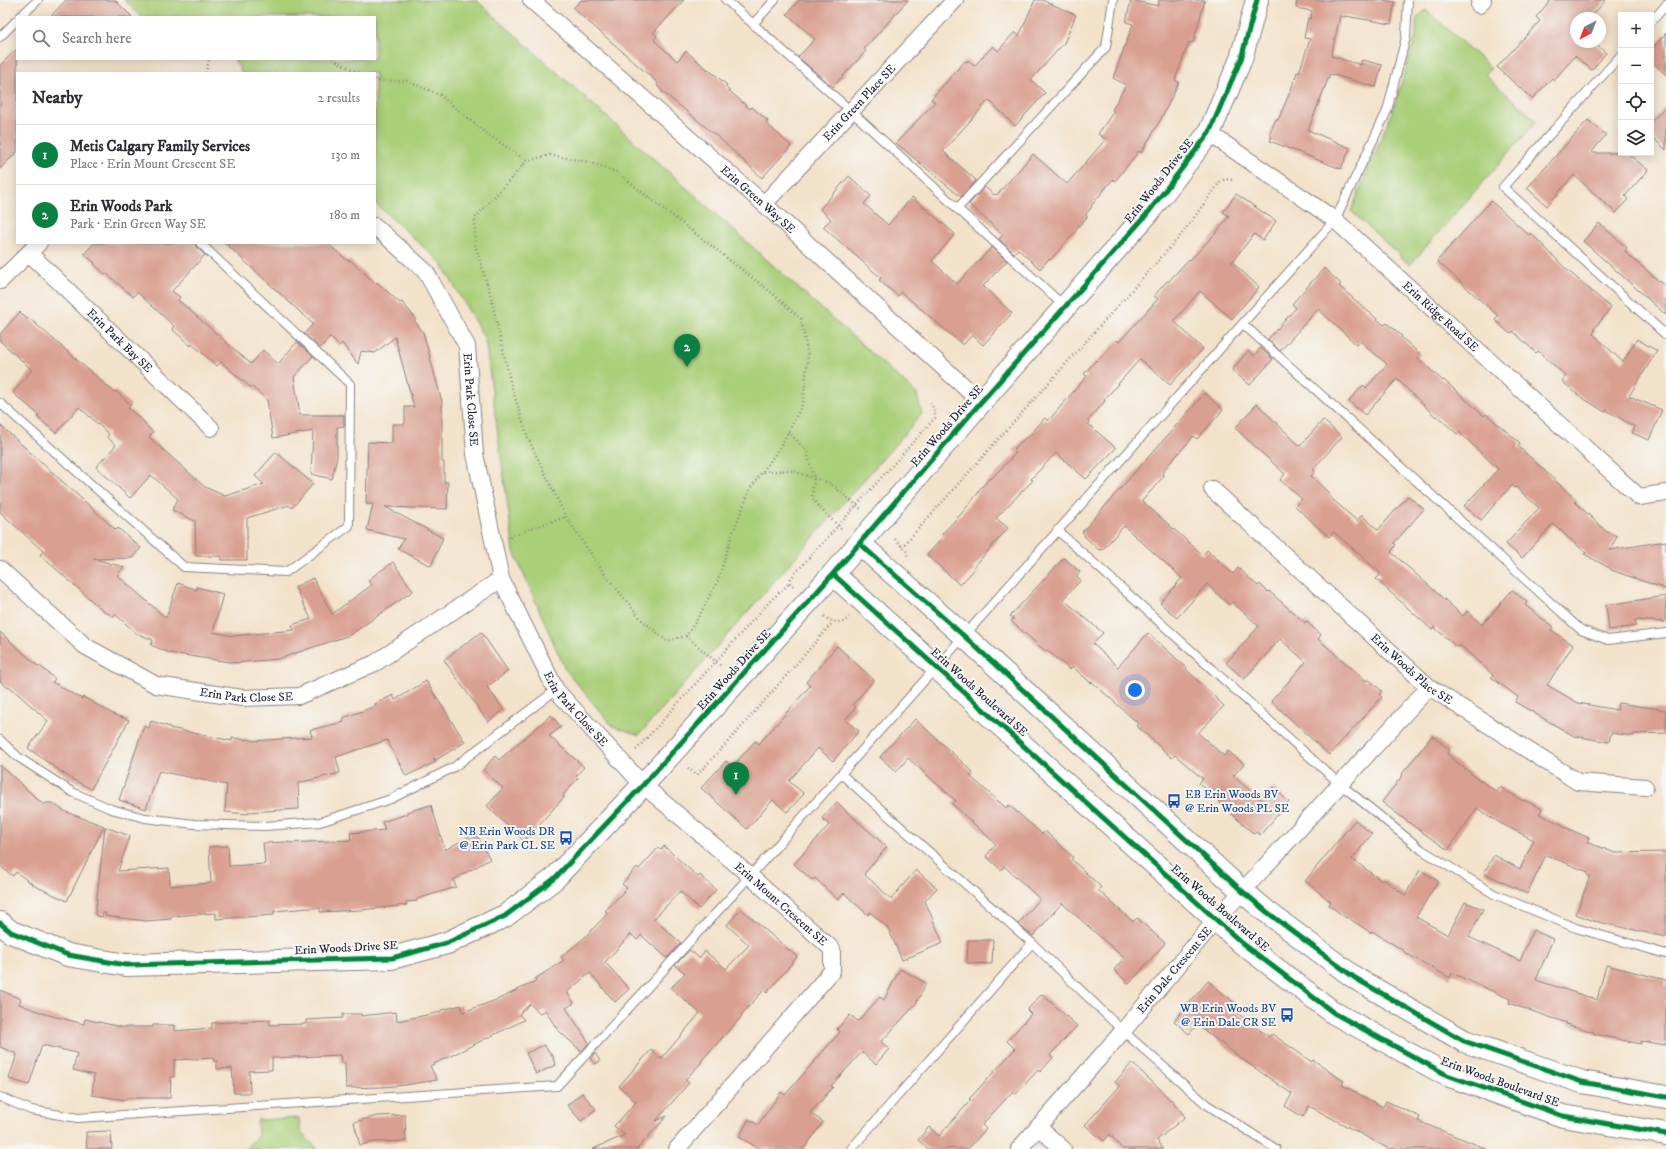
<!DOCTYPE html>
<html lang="en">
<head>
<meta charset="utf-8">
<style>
	:root { --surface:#fff; --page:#f2f2f3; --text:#2b2b33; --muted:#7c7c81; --line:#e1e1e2; --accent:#0b8043 }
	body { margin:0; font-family:"IM FELL DW Pica",serif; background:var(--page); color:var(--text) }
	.controls { position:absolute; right:12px; top:12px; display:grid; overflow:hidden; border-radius:0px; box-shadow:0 2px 10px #0003 }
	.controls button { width:36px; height:36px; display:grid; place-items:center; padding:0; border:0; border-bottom:1px solid var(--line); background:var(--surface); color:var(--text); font:20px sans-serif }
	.compass { position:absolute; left:1570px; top:12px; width:36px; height:36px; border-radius:50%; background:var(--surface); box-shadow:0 2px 10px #0003; rotate:222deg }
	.you { position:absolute; left:1135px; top:690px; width:14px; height:14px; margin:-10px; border:3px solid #fff; border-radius:50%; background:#1a73e8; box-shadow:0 0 0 6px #1a73e833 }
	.badge { display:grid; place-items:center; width:26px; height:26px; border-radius:50%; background:var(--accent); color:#fff; font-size:13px; font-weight:700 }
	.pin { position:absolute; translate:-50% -33px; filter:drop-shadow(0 1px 2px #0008) }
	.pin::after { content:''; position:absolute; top:21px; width:14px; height:12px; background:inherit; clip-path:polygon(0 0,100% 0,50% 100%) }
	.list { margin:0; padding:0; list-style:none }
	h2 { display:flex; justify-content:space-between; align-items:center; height:52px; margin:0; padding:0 16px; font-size:17px }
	h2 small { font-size:13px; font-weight:400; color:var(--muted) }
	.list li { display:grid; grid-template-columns:26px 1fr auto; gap:12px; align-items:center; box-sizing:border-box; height:60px; padding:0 16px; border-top:1px solid var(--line) }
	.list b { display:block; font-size:15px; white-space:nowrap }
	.list p { margin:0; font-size:13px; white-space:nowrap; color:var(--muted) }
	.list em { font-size:13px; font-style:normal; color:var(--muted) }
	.icon { flex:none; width:22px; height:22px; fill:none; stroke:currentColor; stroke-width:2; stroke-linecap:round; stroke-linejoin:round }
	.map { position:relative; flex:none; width:1666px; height:1149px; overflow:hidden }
	.search { position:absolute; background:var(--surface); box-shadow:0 2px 10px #0003; left:16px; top:16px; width:360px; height:44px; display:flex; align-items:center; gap:10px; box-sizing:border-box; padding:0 14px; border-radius:0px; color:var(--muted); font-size:15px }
	.panel { position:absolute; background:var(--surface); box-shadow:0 2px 10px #0003; left:16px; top:72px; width:360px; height:172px; border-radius:0px }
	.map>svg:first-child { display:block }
</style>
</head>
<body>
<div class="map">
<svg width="1666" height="1149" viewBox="0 0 1666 1149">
	<rect width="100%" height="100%" fill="#f6f6f2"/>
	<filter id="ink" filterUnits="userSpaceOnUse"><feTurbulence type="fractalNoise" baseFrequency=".025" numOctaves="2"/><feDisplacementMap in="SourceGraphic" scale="8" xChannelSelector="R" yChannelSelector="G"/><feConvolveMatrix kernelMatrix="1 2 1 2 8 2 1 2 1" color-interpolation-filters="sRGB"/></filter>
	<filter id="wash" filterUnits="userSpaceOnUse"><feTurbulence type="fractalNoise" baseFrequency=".012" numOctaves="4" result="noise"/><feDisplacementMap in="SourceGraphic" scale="16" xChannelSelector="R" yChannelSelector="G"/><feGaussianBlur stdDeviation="0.9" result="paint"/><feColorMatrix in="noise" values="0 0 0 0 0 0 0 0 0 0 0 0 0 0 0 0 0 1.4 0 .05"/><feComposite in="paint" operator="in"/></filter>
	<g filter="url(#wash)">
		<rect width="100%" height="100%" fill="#f3e2ca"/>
		<!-- green -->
		<path fill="#aacf79" stroke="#66785a" d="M124,0H476L917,394L922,414L639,735L612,726L565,669L514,552L485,339L441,263L375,203V73H242L234,59H375V17H141Z
			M1426,10L1491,68L1485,75L1537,121L1410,265L1351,211L1394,107L1416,36V19Z
			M299,1118L300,1132L318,1149H245L258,1135L257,1120Z"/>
		<g id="blocks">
			<!-- building -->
			<path fill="#d99f90" d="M66,0H115L132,17H50Z
				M581,0H684L653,33L657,36L654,40L677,61L686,51L708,70V69L727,85L725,87L750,109L752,107L768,121L766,123L791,146L762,178L718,137L663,92L657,85L658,83L573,8Z
				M799,0H908L864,49L866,51L833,87L798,57L815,39L787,14Z
				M1035,0H1042L1076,15L1064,43L1031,80L1045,93L1015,126L989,100L943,151L976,180L961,197L896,143L935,102L931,99L965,61L967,62L968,60L974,66L993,46L998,51L1015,32L1019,36Z
				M1131,0L1158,6L1159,0H1205L1193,43L1189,42L1175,80L1179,82L1161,119L1141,153L1139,151L1115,181L1113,179L1091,206L1092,207L1086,214L1087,217L1076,229L1077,230L1050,260L1049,259L1040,269L1018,249L1014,253L999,239L1003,235L969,204L985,187L994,195L995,194L997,195L1033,154L1067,184L1106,139L1098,134L1114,111L1112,110L1126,85L1113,78L1133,24L1126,22Z
				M1297,0H1383L1395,2L1391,24L1345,16V17L1340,16L1331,56L1361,65L1362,60L1382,65L1376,87L1330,74L1308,130L1350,148L1341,169L1270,141L1272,137L1269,135L1276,119L1278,120L1291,90L1297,72L1299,73L1310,39L1304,38L1308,18L1311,19L1312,11L1296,8Z
				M1551,0H1606L1590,18H1576V42H1593L1606,53L1592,70L1575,56L1554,80L1552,78L1532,99L1497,67L1540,21L1536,17Z
				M1666,33V75L1651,61V50Z
				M17,49V152L0,169V65Z
				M1666,106V150L1651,136V122Z
				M1588,120L1606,135L1591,153H1627L1648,170L1625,196L1628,199L1616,213L1574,175L1547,206L1527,188Z
				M849,176L871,196L864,204L888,225L912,197L955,234L932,261L957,284L992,247L1007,261L983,286L1012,313L983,345L972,335L963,345L901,292L898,296L879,280L881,278L823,227L831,219L820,209Z
				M1236,194L1276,221L1263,240L1254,234L1232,262L1259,287L1232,319L1200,291L1198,293L1174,321L1203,349L1170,385L1140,359L1104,400L1105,401L1088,421L1089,423L1088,424L1116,448L1086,479L1056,453L1031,479L1033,480L996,518L1008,528L973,568L974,570L960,585L927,555L944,536L942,534L961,514L979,492L978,491L990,478L991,479L1016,453L1013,450L1026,437L1027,438L1045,418L1048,421L1087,376L1084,374L1096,360L1097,361L1117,340L1119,342L1158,299L1154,296L1167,281L1168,282L1189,259L1190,260L1215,234L1229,216L1223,212Z
				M1491,201L1529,235L1531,233L1564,267L1611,308L1594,329L1595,331L1593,334L1623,362L1637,339L1657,351L1629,396L1662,410L1649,440L1632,433L1635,427L1606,410L1605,412L1578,395L1562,381L1566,376L1538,351L1536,353L1513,331L1510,334L1495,320L1498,316L1437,261Z
				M1599,223L1627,248L1625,251L1633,259L1666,287V315L1583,241Z
				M94,243H195L196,247L205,255L172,291L180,297L178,300L251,364L263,350L278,364L297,342L313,356L294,377L300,415H344V426L337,427V457L332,479L311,474L313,431L273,438L267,400L251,386L250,387L221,362L217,366L192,344L191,346L172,329L174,326L137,292L133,297L106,273L105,274L94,264L95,263L84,254Z
				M225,243H327L348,261L350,260L376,284L377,282L400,303L402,302L416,319L414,320L423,332L442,402V462H444V482H448L447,509L385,507L443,538L431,566L398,549L404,539L367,530L373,504H366L368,442L392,443V424H405V407H414L395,337L375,353L361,351L358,364L342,343L339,346L330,337L320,348L304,334L313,324Z
				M1324,268L1341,284L1339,286L1384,325L1387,323L1402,336L1401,337L1420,354L1417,357L1443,381L1444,380L1484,416L1486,414L1520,443L1518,446L1576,500L1575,502L1607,532L1617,536L1610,550L1666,541V589L1611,570V569L1584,554L1586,553L1553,524L1522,558L1506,544L1539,508L1516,487L1515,488L1512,485L1481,520L1464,506L1498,469L1459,432L1457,434L1437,416L1436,417L1397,379L1365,415L1349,401L1363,385L1366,388L1387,364L1360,341L1357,345L1318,309L1280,351L1268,339L1296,308L1292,304Z
				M20,312L27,319L29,318L107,386L114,392L116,391L131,405L128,408L146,424L145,425L153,432L149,437L205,487L225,496L264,484L255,476L276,452L313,484L292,508L289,505L247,518V560H221V556H196L195,521L172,510L178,499L151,475L130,498L96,467L116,445L107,437L109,434L79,407L56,433L37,417L39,415L13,393L32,370L0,341V334Z
				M1261,348L1273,359L1250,385L1232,370L1248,351L1254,356Z
				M1205,393L1223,410L1197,439L1194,436L1168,465L1162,473L1164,476L1142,501L1203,555L1207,550L1233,574L1238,568L1258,586L1260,584L1268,592L1269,591L1305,623L1306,621L1321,635L1318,639L1366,681L1368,679L1382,691L1379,694L1382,697L1329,755L1271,701L1306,662L1280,639L1244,679L1226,663L1259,626L1232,602L1229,605L1207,584L1177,618L1160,603L1182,578L1124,526L1102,550L1100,549L1099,550L1084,536L1085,535L1082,532Z
				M1257,404L1300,446L1323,420L1342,437L1313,469L1315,471L1311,476L1331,495L1330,497L1357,521L1362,515L1378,530L1408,496L1424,509L1394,543L1396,545L1391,552L1463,616L1467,611L1482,625L1512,590L1527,602L1525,605L1553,627L1551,630L1573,645L1547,685L1578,703L1617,710L1618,703L1666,710V733L1634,734V736L1611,733L1609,742L1574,736L1515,702L1518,697L1491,677L1493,675L1460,645L1458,648L1434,627L1432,630L1376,579L1381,574L1350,546L1334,532L1329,537L1295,506L1302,499L1280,480L1285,474L1235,428Z
				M0,425L116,530L118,528L141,548L132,558L94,559L124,567L117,575L166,618L178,583L197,590V587L223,594L213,632L233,636L294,630L292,625L311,619L295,587L313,578L332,614L372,585L368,580L393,562L413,591L350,635L278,659L236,663L170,653L151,645L153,640L136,633L115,614L113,617L108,613L107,614L40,555L43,551L0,512Z
				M1064,558L1080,572L1076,576L1081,580L1063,599L1103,633L1093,644L1118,667L1148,633L1187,668L1186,669L1224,706L1198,733L1224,756L1228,751L1244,764L1233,776L1261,800L1273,787L1289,802L1260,835L1256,832L1254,834L1219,803L1220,802L1199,783L1203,779L1175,755L1172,758L1137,726L1139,724L1092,682L1091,683L1073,667L1070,670L1047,650L1046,652L1011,621L1014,619L1010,616Z
				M1666,596L1665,622L1635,620L1636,626L1609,630L1606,605Z
				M0,632L38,666L39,665L55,679L52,682L82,699L83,697L115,715L129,720L91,789L70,778L28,748L48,721L10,687L8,688L0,681Z
				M481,632L508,671L487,687L504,710L488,722L444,660Z
				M837,646L874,680L853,704L856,707L845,720L859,731L833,761L818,748L789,781L804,794L787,812L773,800L747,829L701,788L726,761L732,767L755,741L759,744L810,686L806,682Z
				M426,681L465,742L436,760L433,758L436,762L406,776L387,740L336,757L340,773L298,783L299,809L248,812V814L225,812L227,785L159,771L146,809L119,800L144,726L149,728L151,721L170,727V728L232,741V738L252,740V741L312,737L310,730L344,722L343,718L376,706L375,704L393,695L395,700Z
				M551,715L561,727L549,736L584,767L576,776L578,778L563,795L564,797L524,841L487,806L503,788L483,770L495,756L499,760Z
				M915,719L973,772L970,776L1006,808L1009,805L1042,834L1045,831L1073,857L1071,859L1101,887L1098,890L1133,922L1137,918L1165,943L1129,984L1114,970L1124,958L1062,903L1033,936L1018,924L1040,899L1004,866L1001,870L986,856L996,844L952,804L956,801L908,758L896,772L880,757Z
				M1432,736L1450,750L1447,754L1474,776L1497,792L1500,787L1523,801L1524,800L1542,809L1539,814L1563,825L1562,826L1589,838L1587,842L1615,853L1666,852V937L1594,921L1576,914L1590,876L1587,875L1588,872L1546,855L1527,894L1484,873L1494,855L1520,869L1534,840L1500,823L1477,808L1448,850L1412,825L1382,802L1403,775L1402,774Z
				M0,765L44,805L46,803H52L66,812L104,826L67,901L35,886L16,872L13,876L0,866Z
				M837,802L848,813L887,847L864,874L891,899L916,870L937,888L925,901L943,943L902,960L888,928L870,912L868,915L844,893L838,900L815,878L812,880L794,864L829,825L822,818Z
				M431,805L445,850L475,833L490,859L453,880L456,887L417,899V901L406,902L407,905L361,910L320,912V908H309L274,911V915L216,919V913L171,916V919L146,921L105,916L106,913H103L102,917L95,915L105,827L130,836L118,871L169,868L170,886L211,883L209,847L228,846L229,866L265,864L263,843L288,842V843L351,840L350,833L385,830L382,822L407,814V812Z
				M1355,820L1372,834L1352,859L1382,881L1383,879L1405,895L1420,870L1438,881L1416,917L1448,935L1465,902L1483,909L1469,937L1520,961L1533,930L1553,939L1536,980L1597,1000L1606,965L1666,980V1045L1641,1041V1044L1594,1034V1032L1566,1024L1567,1023L1523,1008L1509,1003L1510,999L1452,973L1450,978L1404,952V951L1372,931L1371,933L1347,917L1346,918L1329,905L1331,902L1305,881Z
				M664,846L698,877L700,875L716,890L699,909L680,891L654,919L681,943L667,958L641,935L637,940L631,934L605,962L629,989L615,1002L590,973L567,992L574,1003L566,1008L589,1043L581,1051L557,1029L545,1010L540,1013L530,1004L519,1014L524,1020L430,1066L437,1080L405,1085L382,1087L346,1088L345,1063H341L340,1055L272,1058V1070L249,1071L250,1093H234L232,1068L217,1069V1061H214L213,1058L174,1060V1077H171L170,1098H126V1100L92,1095L94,1075L73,1070L77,1053L42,1045L29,1085L9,1079L17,1054L0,1047V990L21,999L19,1004L45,1014L84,1024L85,1019L121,1027H153V1025H174V1031L212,1028V1023L270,1020V1025L306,1024V1020L343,1018V1014H361V1016L396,1012L397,1021L441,1012V1010L461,1005L463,1012L499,999L536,981L535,979L564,960L561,957L584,938L608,913L605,911L627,888L622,884L637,867L639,869L658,848L661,850Z
				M741,909L797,957L767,993L764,990L741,1015L742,1016L701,1061L702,1062L685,1080L689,1083L656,1121L667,1116L637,1149H593L625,1135L614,1126L636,1102L619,1086L651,1050L661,1059L700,1013L671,988L685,973L675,965L690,950L699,958L705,951L726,969L749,945L727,925Z
				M968,940H993L992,964L967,963Z
				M900,969L926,983L916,1004L881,1042L889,1049L876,1064L862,1052L831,1086L833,1087L810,1113L823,1122L804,1149H760L739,1137L749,1119L758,1125L781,1092L785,1095L840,1032L837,1029L850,1015L858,1021L880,997L884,1000Z
				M1208,981L1237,1005L1233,1010L1269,1037L1272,1034L1312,1062L1313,1060L1329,1070L1328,1071L1344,1081L1342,1085L1383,1107L1386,1101L1420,1117L1418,1121L1487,1149H1389L1309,1106L1303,1117L1285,1106L1292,1094L1245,1061L1197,1025L1189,1034L1174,1021Z
				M1042,994L1077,1026L1050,1055L1053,1058L1040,1072L1038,1070L1016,1094L1013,1091L982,1125L986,1129L968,1149H928L918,1140L929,1127L939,1136L971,1100L969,1099L1015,1049L1007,1041L1031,1014L1027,1010Z
				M544,1045L554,1058L553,1059L556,1065L536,1074L526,1053Z
				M595,1053L600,1061L595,1064L590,1059Z
				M1132,1063L1161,1090L1170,1100L1171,1099L1185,1117L1157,1140L1163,1149H1122L1110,1134L1104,1141L1085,1125L1120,1086L1115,1082Z
				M582,1093L596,1109L581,1121L567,1105Z
				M405,1115L406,1141L375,1142L360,1145L354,1122L377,1116Z
				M111,1131L112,1149H87L86,1132Z"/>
		</g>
	</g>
	<g filter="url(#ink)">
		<use href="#blocks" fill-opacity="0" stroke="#8a8282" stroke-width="1"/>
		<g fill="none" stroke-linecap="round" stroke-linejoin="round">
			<defs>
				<path id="lane" d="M726,0L851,111L1064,306
					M20,17L38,0
					M1651,22L1666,5
					M753,24L775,0
					M0,37L17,20
					M1621,55L1503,187L1666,335
					M957,209L1106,47L1113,0
					M1243,324L1581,630L1608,640L1666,633
					M0,403L184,567L286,572L349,526L350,384L200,243
					M1057,530L1340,784L1422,850L1494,894L1576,928L1666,954
					M0,740L18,757L72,792L111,809L145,818L194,824L264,826L320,822L391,799L454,767L556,690
					M841,774L1032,943L1123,1031L1206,1104L1276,1149
					M0,1097L31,1110L78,1118L557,1086L750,876L1335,220L1387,111L1406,37L1408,0
					M851,1149L1032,943"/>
				<g id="street">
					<path id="s1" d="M531,0L764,204L981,402"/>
					<path d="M1479,5L1483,0"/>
					<path id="s2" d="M1209,133L1335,220L1639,497L1666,493"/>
					<path id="s3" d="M764,204L955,0"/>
					<path id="s4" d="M375,226L426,272L467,346L475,454L501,579L556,690L643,785L750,876L832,949V971L677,1149"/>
					<path id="s5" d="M29,253L211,428"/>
					<path d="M0,281L39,243"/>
					<path id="s6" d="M1212,489L1429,687L1578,782L1645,787"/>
					<path id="s7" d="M0,569L85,646L156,685L242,698L299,696L375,663L501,579"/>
					<path d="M1038,1127L1063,1149"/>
					<path id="s8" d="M1019,1149L1123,1031L1216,920L1429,687"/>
				</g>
				<path id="secondary" d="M860,544L964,636L1242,891L1267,912L1355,978L1464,1041L1582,1082L1666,1097
					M833,574L1242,943L1334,1013L1447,1075L1563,1116L1666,1134
					M0,923L11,932L68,955L126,965L392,958L447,943L505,916L554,879L643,785L833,574L981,402L1147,214L1209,133L1241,59L1257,0"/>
			</defs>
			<!-- lane casing -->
			<use href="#lane" stroke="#8a8282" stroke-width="10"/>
			<!-- street casing -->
			<use href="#street" stroke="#8a8282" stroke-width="18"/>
			<!-- secondary casing -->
			<use href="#secondary" stroke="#8a8282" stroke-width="24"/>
			<!-- path -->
			<path stroke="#8a8282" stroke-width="2.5" stroke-dasharray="1 3" stroke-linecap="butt" d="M333,59L359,73
				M206,73L209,59
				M375,79L379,81H407L440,95L486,133L527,161
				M550,155L588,162L616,172L772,293L801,319L808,356L803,403L781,446L750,489L732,535L718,580L698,618L686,636L667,641L642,620L606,576L566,517L528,438L511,385L490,293L475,245V218L527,161Z
				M788,432L807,451L814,478L812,497L819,507L843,531
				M763,472L789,470L830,483L862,510
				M510,537L532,528L566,517
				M895,539L906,551L908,557
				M902,547L1182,234L1220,182L1225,179L1232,180
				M793,586L790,583L791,578L935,418V412L930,401
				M824,616C831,622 835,622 844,622L849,617
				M686,636L722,667
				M636,750L771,600L790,583
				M688,768L697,775L737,732L833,622"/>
			<!-- lane -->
			<use href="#lane" stroke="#fff" stroke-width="8"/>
			<!-- street -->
			<use href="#street" stroke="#fff" stroke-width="16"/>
			<!-- secondary -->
			<use href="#secondary" stroke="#fff" stroke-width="22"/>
			<defs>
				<path id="cycleway" d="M860,544L964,636L1242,891L1267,912L1355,978L1464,1041L1582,1082L1666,1097
					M833,574L1242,943L1334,1013L1447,1075L1563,1116L1666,1134
					M0,923L11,932L68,955L126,965L392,958L447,943L505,916L554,879L643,785L833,574L981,402L1147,214L1209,133L1241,59L1257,0"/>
			</defs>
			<!-- cycleway casing -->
			<use href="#cycleway" stroke="#f6f6f2" stroke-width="8"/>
			<!-- cycleway -->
			<use href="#cycleway" stroke="#00873e" stroke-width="5"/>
		</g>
	</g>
	<!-- icons -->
	<defs>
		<symbol id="bus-bare" viewBox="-9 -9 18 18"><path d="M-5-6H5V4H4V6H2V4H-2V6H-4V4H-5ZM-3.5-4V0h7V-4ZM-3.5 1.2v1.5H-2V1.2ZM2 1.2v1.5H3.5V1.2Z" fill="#1a4fb4" stroke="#f6f6f2" stroke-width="2.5" paint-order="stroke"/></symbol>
	</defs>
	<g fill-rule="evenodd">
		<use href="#bus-bare" x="1164" y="791" width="20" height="20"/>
		<use href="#bus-bare" x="556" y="828" width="20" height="20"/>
		<use href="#bus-bare" x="1277" y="1005" width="20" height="20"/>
	</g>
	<g text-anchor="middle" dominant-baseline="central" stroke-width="4" stroke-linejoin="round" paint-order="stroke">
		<!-- street labels -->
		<g font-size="12" fill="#22223b" stroke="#f6f6f2">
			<text stroke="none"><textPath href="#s3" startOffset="139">Erin Green Place SE</textPath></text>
			<text transform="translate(1159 181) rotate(-52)">Erin Woods Drive SE</text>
			<text stroke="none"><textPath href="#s1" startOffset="302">Erin Green Way SE</textPath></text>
			<text stroke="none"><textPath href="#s2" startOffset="296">Erin Ridge Road SE</textPath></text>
			<text stroke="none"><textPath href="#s5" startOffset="126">Erin Park Bay SE</textPath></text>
			<text stroke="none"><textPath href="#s4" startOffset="207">Erin Park Close SE</textPath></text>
			<text transform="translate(947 426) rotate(-49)">Erin Woods Drive SE</text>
			<text stroke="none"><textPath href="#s6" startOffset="269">Erin Woods Place SE</textPath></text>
			<text transform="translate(734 670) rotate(-48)">Erin Woods Drive SE</text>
			<text transform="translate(979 692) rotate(42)">Erin Woods Boulevard SE</text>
			<text stroke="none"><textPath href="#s7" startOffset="287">Erin Park Close SE</textPath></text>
			<text stroke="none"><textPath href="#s4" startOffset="540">Erin Park Close SE</textPath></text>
			<text stroke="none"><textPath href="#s4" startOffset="824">Erin Mount Crescent SE</textPath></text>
			<text transform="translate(1220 908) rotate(41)">Erin Woods Boulevard SE</text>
			<text transform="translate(346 948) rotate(-3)">Erin Woods Drive SE</text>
			<text stroke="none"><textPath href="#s8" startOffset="237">Erin Dale Crescent SE</textPath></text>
			<text transform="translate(1500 1082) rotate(20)">Erin Woods Boulevard SE</text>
		</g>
		<!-- transit labels -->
		<g font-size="12" fill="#164399" stroke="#f6f6f2" text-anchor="end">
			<text x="1185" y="794" text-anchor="start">EB Erin Woods BV<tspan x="1185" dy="14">@ Erin Woods PL SE</tspan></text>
			<text x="555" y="831">NB Erin Woods DR<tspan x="555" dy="14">@ Erin Park CL SE</tspan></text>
			<text x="1276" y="1008">WB Erin Woods BV<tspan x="1276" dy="14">@ Erin Dale CR SE</tspan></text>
		</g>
	</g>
</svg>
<div class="controls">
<button>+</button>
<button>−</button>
<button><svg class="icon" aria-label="locate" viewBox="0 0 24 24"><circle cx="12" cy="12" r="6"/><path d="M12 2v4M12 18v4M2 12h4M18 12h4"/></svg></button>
<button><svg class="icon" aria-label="layers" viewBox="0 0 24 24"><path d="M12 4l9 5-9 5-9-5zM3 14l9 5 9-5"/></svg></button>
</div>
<svg class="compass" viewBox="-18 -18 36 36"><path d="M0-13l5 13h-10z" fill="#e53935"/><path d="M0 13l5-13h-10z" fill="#7c7c81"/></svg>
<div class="you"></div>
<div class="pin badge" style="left:736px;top:795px">1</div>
<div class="pin badge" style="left:687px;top:367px">2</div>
<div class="search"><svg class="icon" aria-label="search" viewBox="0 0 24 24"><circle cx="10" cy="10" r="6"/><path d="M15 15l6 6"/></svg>Search here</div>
<section class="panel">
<h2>Nearby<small>2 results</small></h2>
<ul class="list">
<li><span class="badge">1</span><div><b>Metis Calgary Family Services</b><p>Place · Erin Mount Crescent SE</p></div><em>130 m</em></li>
<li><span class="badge">2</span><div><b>Erin Woods Park</b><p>Park · Erin Green Way SE</p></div><em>180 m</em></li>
</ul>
</section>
</div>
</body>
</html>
